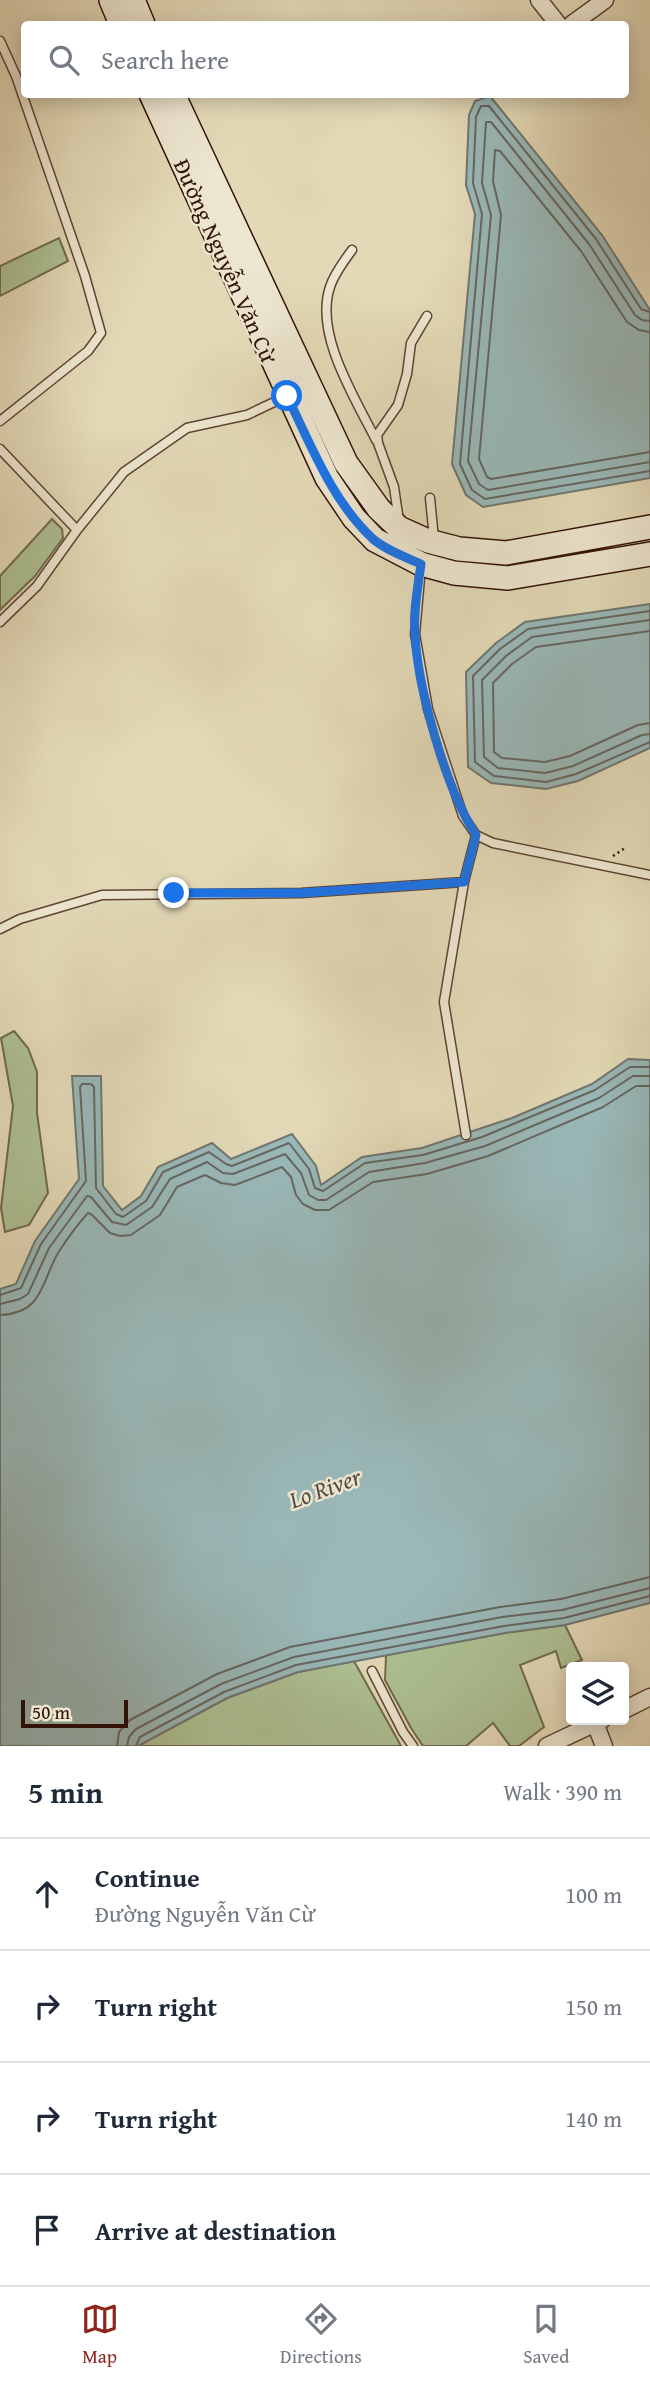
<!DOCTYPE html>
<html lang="en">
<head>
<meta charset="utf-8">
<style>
	:root { --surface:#fff; --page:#f2f2f3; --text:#1f2937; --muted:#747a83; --line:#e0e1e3; --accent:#8f2418 }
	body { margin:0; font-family:"Gentium Book Plus",serif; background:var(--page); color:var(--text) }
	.controls { position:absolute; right:21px; bottom:21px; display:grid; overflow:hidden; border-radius:7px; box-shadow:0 4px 18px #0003 }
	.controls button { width:63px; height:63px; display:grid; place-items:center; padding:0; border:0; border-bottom:2px solid var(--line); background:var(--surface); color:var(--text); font:35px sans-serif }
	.scale { position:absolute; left:21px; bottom:18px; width:107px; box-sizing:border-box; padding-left:7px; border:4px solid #331307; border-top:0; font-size:19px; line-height:24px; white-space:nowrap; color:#331307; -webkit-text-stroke:5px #ede6d0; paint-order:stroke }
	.stop { position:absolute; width:21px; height:21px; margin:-16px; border:5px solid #1a73e8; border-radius:50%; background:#fff }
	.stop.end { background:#1a73e8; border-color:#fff; box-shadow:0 2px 7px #0008 }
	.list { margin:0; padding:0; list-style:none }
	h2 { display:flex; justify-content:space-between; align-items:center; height:91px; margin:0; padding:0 28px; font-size:30px }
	h2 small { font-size:23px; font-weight:400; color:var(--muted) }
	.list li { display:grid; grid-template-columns:46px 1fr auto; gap:21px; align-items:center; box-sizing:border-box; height:112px; padding:0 28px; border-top:2px solid var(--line) }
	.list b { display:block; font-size:26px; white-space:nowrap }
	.list p { margin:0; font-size:23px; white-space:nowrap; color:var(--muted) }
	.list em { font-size:23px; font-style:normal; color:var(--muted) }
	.icon { flex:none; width:38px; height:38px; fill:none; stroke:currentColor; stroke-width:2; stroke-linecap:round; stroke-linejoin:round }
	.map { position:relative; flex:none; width:650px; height:1746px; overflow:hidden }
	.search { position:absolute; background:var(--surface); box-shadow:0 4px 18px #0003; left:21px; right:21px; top:21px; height:77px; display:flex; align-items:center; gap:18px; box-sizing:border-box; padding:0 24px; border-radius:7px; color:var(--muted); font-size:26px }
	.sheet { height:539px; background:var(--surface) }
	nav { display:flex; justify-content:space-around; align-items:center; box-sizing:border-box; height:98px; border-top:2px solid var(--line); background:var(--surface); font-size:19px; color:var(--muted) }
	nav a { display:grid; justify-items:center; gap:4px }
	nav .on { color:var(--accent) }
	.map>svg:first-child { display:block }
</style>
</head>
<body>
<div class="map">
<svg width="650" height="1746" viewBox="0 0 650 1746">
	<rect width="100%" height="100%" fill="#e3d9b7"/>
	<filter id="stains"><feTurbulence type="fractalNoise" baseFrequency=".00286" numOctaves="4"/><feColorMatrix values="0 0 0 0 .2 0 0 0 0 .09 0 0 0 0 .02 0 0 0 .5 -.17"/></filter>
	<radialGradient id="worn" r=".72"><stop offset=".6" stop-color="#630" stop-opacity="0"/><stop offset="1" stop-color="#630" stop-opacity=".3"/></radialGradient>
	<!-- green -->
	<path fill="#adc093" stroke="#706a4d" stroke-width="2" d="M59,238L68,261L0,296V266Z
		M52,519L62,529L63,538L35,576L0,610V576Z
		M14,1031L28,1048L37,1072V1113L48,1193L29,1225L5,1232L1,1208L13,1106L1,1038Z
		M565,1625L582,1660L561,1668L556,1651L520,1665L544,1727L519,1746H510L493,1723L466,1746H423L411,1728L385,1680L386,1655L505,1633Z
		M354,1661L401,1746H138L227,1698L298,1672Z"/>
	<!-- water -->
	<path fill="#99b8b8" stroke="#707671" stroke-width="2" d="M490,96L602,235L650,310V478L483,507L466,495L452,464L475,214L466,185L469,115L475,101Z
		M650,604V748L578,781L546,789L491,783L468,767L466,672L496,643L525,622Z
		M628,1059L650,1060V1603L565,1625L505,1633L298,1672L227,1698L138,1746H0V1289L16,1284L35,1241L79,1179L72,1076H101L103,1186L122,1210L141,1196L158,1167L212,1143L231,1159L292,1134L316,1166L321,1185L362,1157L422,1148L512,1118L592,1084Z"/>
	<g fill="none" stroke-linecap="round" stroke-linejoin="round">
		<!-- shore -->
		<path stroke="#666660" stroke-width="2" d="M650,312L641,309L596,239L489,106H481L476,117L473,183L482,214L460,464L472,490L485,499L650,471
			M650,321L642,320L635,315L589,244L491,122H486L482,183L491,215L468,461L479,484L488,490L650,462
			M650,332L639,330L627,322L581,251L500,151L495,150L493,181L501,215L479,459L487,477L491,479L650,452
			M650,611L528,629L500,649L473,676L475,762L494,776L546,782L576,774L650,742
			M650,620L532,637L506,656L482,680L484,757L498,768L545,773L573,766L642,735L650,734
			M650,631L536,647L512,664L493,683L494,752L502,758L545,762L570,756L638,725L650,723
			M0,1295L21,1288L41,1244L86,1181L80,1087L82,1084H91L94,1087L96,1188L116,1214L123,1217L146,1201L163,1172L209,1152L226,1164L232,1166L289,1143L309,1169L315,1188L323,1191L365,1163L423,1155L482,1137L595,1090L630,1067H650
			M0,1304L20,1299L28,1294L49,1248L87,1196L91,1197L112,1222L126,1225L152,1207L170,1179L207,1162L223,1173L233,1174L285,1154L301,1173L309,1195L318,1200H326L369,1172L425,1163L485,1146L599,1098L633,1076H650
			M0,1315C44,1313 41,1282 58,1253C67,1239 77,1225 88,1213L91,1214L110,1233L120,1236L131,1235L160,1215L177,1187L205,1175L221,1183L235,1185L282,1167L291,1177L296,1195L303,1204L315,1210H329L373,1182L427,1174L488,1156L603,1107L636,1086H650
			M117,1746L119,1732L130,1720L217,1674L290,1647L500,1607L561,1599L650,1577
			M127,1746L129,1737L136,1729L221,1684L294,1657L502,1617L562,1610L650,1588
			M136,1746L140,1737L224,1692L296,1665L504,1626L564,1618L650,1596"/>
		<defs>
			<path id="service" d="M0,41L16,76L85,276L101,333L88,351L0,421
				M352,250C344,261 334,274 330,287C314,334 355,398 376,440
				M0,449L77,530
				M430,498L434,539
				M399,521L394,487L378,443L377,435L398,405L407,374L411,343L427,316
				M421,567L415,634L428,709L463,816L476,835L493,843L650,875
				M0,622L37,586L77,530L124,472L187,428L247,415L287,396
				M0,929L20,919L102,895L301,893L464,882
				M466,1135L444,1002L464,882L476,835
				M372,1671L403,1732L413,1746"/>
			<path id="minor" d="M539,0L558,24
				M572,24L605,0
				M624,1710L650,1697
				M595,1723L604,1746
				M547,1746L602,1720"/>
			<path id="secondary" d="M111,0L121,24
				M133,0L143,24
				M151,94L327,478L354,518L375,540L421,564L454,573L508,578L650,554
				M173,94L346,463L379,509L399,528L428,541L459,549L506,553L650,527"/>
		</defs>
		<!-- service casing -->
		<use href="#service" stroke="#5f4433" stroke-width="11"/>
		<!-- minor casing -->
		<use href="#minor" stroke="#5f4433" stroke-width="19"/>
		<!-- secondary casing -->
		<use href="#secondary" stroke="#331307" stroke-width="26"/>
		<!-- path -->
		<path stroke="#331307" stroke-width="2.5" stroke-dasharray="2 3.5" stroke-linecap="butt" d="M613,856L625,848"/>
		<!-- service -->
		<use href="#service" stroke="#ede6d0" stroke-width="8"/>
		<!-- minor -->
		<use href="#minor" stroke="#ede6d0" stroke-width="16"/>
		<!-- secondary -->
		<use href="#secondary" stroke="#ede6d0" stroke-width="23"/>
	</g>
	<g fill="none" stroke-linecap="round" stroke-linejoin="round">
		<!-- route -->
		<path stroke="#1a73e8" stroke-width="9" d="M174,893H301L464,882L476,835C446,789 418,690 415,634C413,611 418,587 421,564C405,557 386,550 373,539C332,501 311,445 287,396"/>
	</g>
	<g text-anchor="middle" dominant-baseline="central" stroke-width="5" stroke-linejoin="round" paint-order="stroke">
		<!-- street labels -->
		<g font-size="23" fill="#331307" stroke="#ede6d0">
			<text transform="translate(226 261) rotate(66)">Đường Nguyễn Văn Cừ</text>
		</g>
		<!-- water labels -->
		<g font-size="24" font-style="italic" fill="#574d45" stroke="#ede6d0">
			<text transform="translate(325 1488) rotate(-20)">Lo River</text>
		</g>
	</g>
	<rect width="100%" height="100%" filter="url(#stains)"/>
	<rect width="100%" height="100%" fill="url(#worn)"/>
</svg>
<div class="controls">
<button><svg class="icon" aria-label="layers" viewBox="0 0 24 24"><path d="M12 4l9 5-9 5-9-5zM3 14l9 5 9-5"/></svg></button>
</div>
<div class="scale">50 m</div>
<div class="stop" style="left:287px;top:396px"></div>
<div class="stop end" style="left:174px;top:893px"></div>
<div class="search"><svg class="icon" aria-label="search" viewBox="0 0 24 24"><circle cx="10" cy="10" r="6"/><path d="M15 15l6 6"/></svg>Search here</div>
</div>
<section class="sheet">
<h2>5 min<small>Walk · 390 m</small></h2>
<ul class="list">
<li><svg class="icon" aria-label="ahead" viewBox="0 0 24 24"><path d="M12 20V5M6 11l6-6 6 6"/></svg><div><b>Continue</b><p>Đường Nguyễn Văn Cừ</p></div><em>100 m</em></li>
<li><svg class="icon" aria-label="right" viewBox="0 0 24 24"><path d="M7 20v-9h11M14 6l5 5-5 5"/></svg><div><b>Turn right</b></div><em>150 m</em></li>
<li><svg class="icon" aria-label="right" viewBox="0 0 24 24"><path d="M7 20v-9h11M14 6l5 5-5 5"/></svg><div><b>Turn right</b></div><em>140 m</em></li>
<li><svg class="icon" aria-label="arrive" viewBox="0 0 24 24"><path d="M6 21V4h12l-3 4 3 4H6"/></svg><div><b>Arrive at destination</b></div></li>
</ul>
</section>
<nav>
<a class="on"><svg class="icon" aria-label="map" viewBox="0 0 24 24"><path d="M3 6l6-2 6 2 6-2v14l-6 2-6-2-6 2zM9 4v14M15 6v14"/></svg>Map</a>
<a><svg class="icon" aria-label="directions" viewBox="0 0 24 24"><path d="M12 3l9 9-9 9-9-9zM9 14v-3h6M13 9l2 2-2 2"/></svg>Directions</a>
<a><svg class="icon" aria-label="saved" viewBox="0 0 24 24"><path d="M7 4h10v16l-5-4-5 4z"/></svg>Saved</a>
</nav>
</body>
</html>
